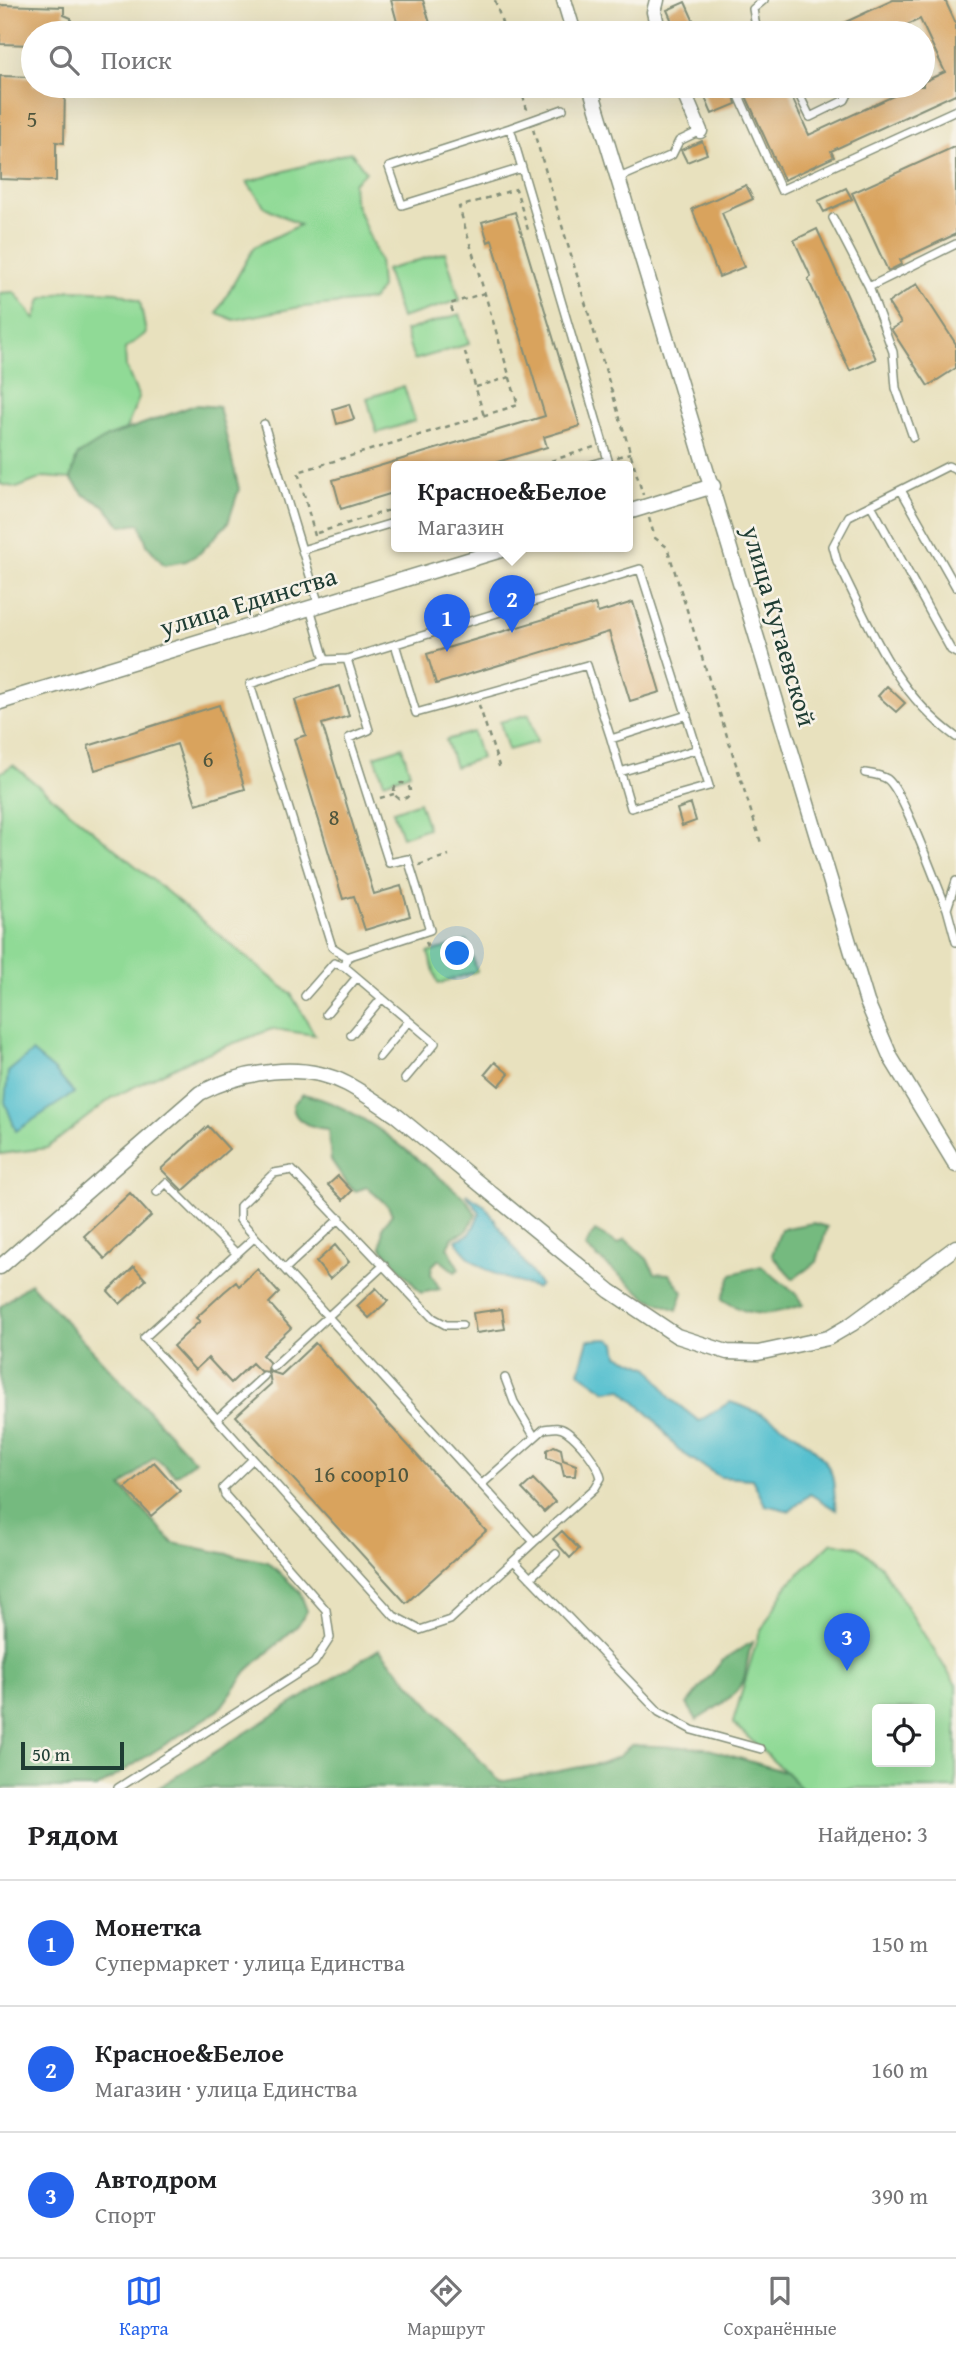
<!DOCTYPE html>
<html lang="ru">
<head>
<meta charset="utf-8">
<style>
	:root { --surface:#fff; --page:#f2f2f2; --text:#202124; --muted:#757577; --line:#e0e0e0; --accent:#2563eb }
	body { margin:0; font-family:"Gentium Book Plus",serif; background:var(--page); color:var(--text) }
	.controls { position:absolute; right:21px; bottom:21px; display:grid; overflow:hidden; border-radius:7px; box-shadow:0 7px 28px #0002 }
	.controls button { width:63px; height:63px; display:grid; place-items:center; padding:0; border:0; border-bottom:2px solid var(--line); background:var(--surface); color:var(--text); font:35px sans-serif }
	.scale { position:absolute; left:21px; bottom:18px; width:103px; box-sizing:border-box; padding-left:7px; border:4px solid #1f3d34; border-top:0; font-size:19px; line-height:24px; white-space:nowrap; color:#1f3d34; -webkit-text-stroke:5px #f7f3e8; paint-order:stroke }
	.you { position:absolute; left:458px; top:954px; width:24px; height:24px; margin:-18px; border:5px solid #fff; border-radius:50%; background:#1a73e8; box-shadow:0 0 0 10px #1a73e833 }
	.badge { display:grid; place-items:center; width:46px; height:46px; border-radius:50%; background:var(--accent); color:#fff; font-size:23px; font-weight:700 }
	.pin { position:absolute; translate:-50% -58px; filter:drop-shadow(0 2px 4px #0008) }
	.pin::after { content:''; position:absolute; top:37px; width:24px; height:21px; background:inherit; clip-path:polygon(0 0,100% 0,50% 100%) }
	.popup { position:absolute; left:391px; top:461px; width:242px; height:91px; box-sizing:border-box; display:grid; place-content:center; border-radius:7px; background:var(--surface); filter:drop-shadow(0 2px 5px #0005); font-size:23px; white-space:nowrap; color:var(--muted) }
	.popup b { font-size:26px; color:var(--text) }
	.popup::after { content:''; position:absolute; left:50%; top:100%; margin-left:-14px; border:14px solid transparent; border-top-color:var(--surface) }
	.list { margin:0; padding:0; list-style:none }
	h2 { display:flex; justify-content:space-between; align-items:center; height:91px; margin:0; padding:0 28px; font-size:30px }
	h2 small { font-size:23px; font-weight:400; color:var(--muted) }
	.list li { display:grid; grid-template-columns:46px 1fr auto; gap:21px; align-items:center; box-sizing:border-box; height:126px; padding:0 28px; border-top:2px solid var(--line) }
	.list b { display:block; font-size:26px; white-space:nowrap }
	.list p { margin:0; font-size:23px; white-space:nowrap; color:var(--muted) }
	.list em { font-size:23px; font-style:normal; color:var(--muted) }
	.icon { flex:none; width:38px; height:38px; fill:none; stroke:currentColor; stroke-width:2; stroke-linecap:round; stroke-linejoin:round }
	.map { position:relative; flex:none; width:956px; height:1788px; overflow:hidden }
	.search { position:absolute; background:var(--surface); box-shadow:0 7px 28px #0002; left:21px; right:21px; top:21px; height:77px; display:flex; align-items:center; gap:18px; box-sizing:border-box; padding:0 24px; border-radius:38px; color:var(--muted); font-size:26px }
	.sheet { height:469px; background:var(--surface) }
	nav { display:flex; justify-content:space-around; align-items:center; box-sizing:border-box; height:98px; border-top:2px solid var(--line); background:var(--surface); font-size:19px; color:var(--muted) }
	nav a { display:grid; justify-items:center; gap:4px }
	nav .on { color:var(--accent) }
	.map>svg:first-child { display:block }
</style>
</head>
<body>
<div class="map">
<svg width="956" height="1788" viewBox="0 0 956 1788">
	<rect width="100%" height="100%" fill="#f7f3e8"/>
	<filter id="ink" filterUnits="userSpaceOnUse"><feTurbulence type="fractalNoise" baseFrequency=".0143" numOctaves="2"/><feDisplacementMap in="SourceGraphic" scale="14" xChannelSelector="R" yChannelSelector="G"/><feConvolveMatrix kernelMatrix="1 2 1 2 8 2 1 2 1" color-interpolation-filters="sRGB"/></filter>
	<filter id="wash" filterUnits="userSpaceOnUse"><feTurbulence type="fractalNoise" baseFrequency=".00686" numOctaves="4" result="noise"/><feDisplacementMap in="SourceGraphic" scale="28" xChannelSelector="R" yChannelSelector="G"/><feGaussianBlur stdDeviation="1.57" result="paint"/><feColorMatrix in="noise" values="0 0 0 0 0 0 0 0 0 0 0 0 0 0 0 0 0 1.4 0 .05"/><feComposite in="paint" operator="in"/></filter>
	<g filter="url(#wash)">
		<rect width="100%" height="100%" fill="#e8e1be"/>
		<!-- green -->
		<path fill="#90da96" stroke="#588c65" stroke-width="2" fill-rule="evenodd" d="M351,152L366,172L353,183L354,199L379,260L381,288L372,300L295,308L234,320L217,313L254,247L300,225L265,207L247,182Z
			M445,252L460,300L401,318L386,270Z
			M70,290L117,292L140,301L146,333L125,349L126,367L139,398L126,429L77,456L71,479L44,477L17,488L0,484V293L14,292L35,319L41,299Z
			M460,314L469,344L414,360L405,331Z
			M404,386L415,421L377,433L367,398Z
			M529,714L537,742L508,750L500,722Z
			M473,732L481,758L455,767L446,740Z
			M402,747L410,773L384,782L375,756Z
			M13,765L291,994L315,1035L272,1029L194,1058L113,1097L47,1148L0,1154V773Z
			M419,802L428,828L402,837L393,811Z
			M467,941L477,971L438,984L428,953Z
			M832,1542L858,1547L880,1565L956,1685V1788H802L733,1723L758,1636L788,1584ZM877,1709H930V1762H877Z"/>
		<!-- forest -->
		<path fill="#74ba7f" stroke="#4a7c5a" stroke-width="2" d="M195,405L219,407L239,489L228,523L200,553L186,561L164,565L147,545L140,524L121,526L104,505L84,495L71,479L77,456L107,437Z
			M303,1094C366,1108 415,1159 465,1198L476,1214L466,1231L453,1237L448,1247L459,1269L455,1272L439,1259L432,1266L431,1274L440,1289L421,1293L381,1247L383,1226L392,1214L388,1206L367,1187L356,1191L349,1186L331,1160L328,1129C313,1128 292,1122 293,1104Z
			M813,1223L827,1227L817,1262L793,1279L772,1255L781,1229Z
			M595,1231L618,1244L625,1239L647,1259L655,1273L669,1274L683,1292L677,1310L647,1298L585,1247Z
			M761,1266L796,1294L803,1305C769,1315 753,1320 722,1299L732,1274Z
			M30,1283L195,1461L175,1475L154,1457L122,1487L173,1543L268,1562L300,1592L307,1611L298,1625L247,1671L219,1710L97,1788H0V1307Z
			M752,1642C748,1654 747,1663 745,1675C742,1695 713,1709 697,1720L687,1704L722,1661Z
			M379,1649L500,1782L602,1763L618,1757L631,1745L705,1748L786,1772L802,1788H158Z"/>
		<!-- water -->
		<path fill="#54c0cf" stroke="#3a7e82" stroke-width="2" d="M32,1052L54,1070L74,1093L16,1131L5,1102L8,1072Z
			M466,1194L485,1206L540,1285L537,1288C505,1279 472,1270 456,1240L470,1234L480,1213Z
			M609,1339L616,1343L618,1355L650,1368L671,1399L699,1421L730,1402C761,1411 817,1440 831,1472C835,1482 834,1499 836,1510L810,1494L790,1511L765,1505L752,1479L720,1477L678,1450L655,1420L621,1389L606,1391L579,1372L588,1340Z"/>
		<g id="blocks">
			<!-- building -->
			<path fill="#d9a35d" d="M391,0H423L433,33H400Z
				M893,0H945L956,24V96L955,94L831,151L834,157L784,180L746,96L745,86H787L809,135L915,86H923V82L945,72L920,19L890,33H822Z
				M685,2L699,33H677L667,10Z
				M0,5L64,7V15L71,18V33H33V45L0,44Z
				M0,76L33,77V86H65L64,143L56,142V181L0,179Z
				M700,86H721L725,95L733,91L736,104L712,114Z
				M702,141L707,154L687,162L681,150Z
				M956,146V234L900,260L902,264L888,271L852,193Z
				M746,185L753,199L722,213L744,267L719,277L692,209Z
				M846,188L852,199L824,212L818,201Z
				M515,212L580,426L544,437L547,447L481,467H396V492L341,509L333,480L545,416L492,240L488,242L482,222Z
				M817,229L876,359L850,371L808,279L811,277L794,240Z
				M917,284L956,344V368L928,386L891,329L901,323L888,303Z
				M349,404L354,419L337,424L333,409Z
				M633,602L660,692L630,701L609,632L436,684L427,654L595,604L598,613Z
				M340,686L349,716L322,724L374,894L401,886L410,916L365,930L354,896L343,899L294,739L306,735L295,700Z
				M887,686L905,703L896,712L878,696Z
				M219,705L245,789L196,804L177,744L95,770L88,746Z
				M691,804L696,821L682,826L677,809Z
				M495,1062L509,1074L499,1086L485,1074Z
				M208,1126L229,1149L183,1191L161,1169Z
				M338,1176L352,1191L343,1200L328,1185Z
				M130,1193L151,1216L105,1259L84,1236Z
				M335,1245L349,1262L330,1279L316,1262Z
				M134,1267L146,1280L120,1304L108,1291Z
				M257,1269L279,1293L269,1303L291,1328L262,1355L269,1362L268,1371L281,1375L315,1343L486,1531L406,1603L236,1416L271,1384L269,1372L260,1371L252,1363L231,1383L208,1358L195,1370L173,1346L200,1321L196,1318L224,1292L236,1282L239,1286Z
				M376,1288L388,1301L369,1318L357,1306Z
				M502,1309L505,1329L476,1333L473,1313Z
				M554,1446L561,1449L563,1460L576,1465L575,1476H564L561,1463L547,1458V1450Z
				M154,1462L180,1491L151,1516L125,1488Z
				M533,1479L555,1502L544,1512L522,1489Z
				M562,1531L579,1549L570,1558L553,1539Z"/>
		</g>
	</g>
	<g filter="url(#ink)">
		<use href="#blocks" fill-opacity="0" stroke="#848f79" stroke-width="2"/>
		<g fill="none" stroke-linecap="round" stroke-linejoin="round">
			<defs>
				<path id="service" d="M757,33L753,9L764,0
					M923,51H924
					M739,86L740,98L781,190L956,110
					M795,86L810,117L845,100L852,86
					M510,128L563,109
					M522,168L402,205L389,167L510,128L522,168L608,460L584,467
					M619,178L672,155L679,141L700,131
					M833,218L869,287L893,352L896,388L913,437
					M869,287L956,244
					M264,424L302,550L396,522
					M956,470L948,466L849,516L833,546L837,561C871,628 893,691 956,737
					M901,490L956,587
					M871,505L951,650L956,653
					M302,550L319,605
					M310,608L325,660
					M395,644L416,713L587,665L611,739L687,715
					M347,659L369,730L349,738L389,863L408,859L430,930L347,957L332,947L250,684L325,660L347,659L640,569L709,786L631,808L611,739
					M620,772L698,749
					M865,773C872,774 881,775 887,779C903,790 936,884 947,909
					M956,881L947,909L956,942
					M347,957L345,967L435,1043L405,1079
					M305,996L334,963L345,967
					M326,1014L357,977
					M351,1035L382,998
					M379,1057L409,1021
					M157,1192L166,1183L237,1254
					M255,1237L240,1220V1206L274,1173L292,1170L433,1318L446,1325H462
					M285,1269L340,1218
					M273,1367L384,1265
					M505,1378L514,1402L534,1436
					M217,1419L264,1376
					M482,1484L544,1429C552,1428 559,1426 566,1431C579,1440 598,1463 601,1478L595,1488L534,1542
					M514,1561L659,1712L692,1730L761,1749
					M530,1578L556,1554
					M118,1788L314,1663L330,1638L326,1610L225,1495L223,1488L253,1459L394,1616L420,1630L450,1620L534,1542L255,1237L144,1338L253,1459"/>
				<path id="minor" d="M564,0L574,33
					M657,0L654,12L659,33
					M590,86L867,1002L891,1058L956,1165
					M681,86L700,131
					M628,512L713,486
					M0,702L511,547
					M0,1267L200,1093C243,1071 302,1061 347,1084C364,1093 381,1105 397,1116L610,1291L677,1336L727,1352L758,1353L828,1338L852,1324L956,1247"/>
			</defs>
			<!-- service casing -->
			<use href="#service" stroke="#848f79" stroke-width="10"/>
			<!-- minor casing -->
			<use href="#minor" stroke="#848f79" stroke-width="17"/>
			<!-- path -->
			<path stroke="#848f79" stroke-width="2.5" stroke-dasharray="5 5" stroke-linecap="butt" d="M495,0L505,33
				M520,86L528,113
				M533,129L643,495
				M453,312L450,304L484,293
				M465,352L484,416
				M476,387L510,377
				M617,457L630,453
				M532,467L594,447
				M649,518L655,538L667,547L761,843
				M317,533L396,508
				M315,536L298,472L518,405L459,207L516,189L528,230
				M515,580L519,595
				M479,705L500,769
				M394 791a8 8 0 1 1 16 0a8 8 0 1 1-16 0Z
				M380,798L394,794
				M419,865L449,855
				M426,942L429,949"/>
			<!-- service -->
			<use href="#service" stroke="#fff" stroke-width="7"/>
			<!-- minor -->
			<use href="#minor" stroke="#fff" stroke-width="14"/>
		</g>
	</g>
	<g text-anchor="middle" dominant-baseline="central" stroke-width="5" stroke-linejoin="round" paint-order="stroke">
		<!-- number labels -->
		<g font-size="23" fill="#4e563e">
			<text x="32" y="118">5</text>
			<text x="208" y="758">6</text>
			<text x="334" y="816">8</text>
			<text x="361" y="1473">16 соор10</text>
		</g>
		<!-- street labels -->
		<g font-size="26" fill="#1f3d34" stroke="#f7f3e8">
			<text transform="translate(248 601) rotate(-17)">улица Единства</text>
			<text transform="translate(780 626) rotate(74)">улица Кугаевской</text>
		</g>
	</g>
</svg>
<div class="controls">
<button><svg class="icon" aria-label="locate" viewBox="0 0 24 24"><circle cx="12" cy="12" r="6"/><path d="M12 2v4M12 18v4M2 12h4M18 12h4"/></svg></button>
</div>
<div class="scale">50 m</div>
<div class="you"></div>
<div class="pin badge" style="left:447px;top:652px">1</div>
<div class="pin badge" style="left:512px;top:633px">2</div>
<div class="popup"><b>Красное&amp;Белое</b>Магазин</div>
<div class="pin badge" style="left:847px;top:1671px">3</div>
<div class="search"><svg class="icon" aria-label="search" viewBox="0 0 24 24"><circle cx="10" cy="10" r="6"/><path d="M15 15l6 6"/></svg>Поиск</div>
</div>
<section class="sheet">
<h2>Рядом<small>Найдено: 3</small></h2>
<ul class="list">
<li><span class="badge">1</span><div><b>Монетка</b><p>Супермаркет · улица Единства</p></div><em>150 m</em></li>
<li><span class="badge">2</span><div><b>Красное&amp;Белое</b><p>Магазин · улица Единства</p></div><em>160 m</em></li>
<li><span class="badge">3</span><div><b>Автодром</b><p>Спорт</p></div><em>390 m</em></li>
</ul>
</section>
<nav>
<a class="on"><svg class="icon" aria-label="map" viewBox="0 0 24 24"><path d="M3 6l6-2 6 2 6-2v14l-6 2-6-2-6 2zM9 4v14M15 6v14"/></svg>Карта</a>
<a><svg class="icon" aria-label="directions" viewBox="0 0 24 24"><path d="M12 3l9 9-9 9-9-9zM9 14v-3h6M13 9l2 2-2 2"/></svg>Маршрут</a>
<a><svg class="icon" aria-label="saved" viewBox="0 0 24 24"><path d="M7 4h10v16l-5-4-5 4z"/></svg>Сохранённые</a>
</nav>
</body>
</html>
